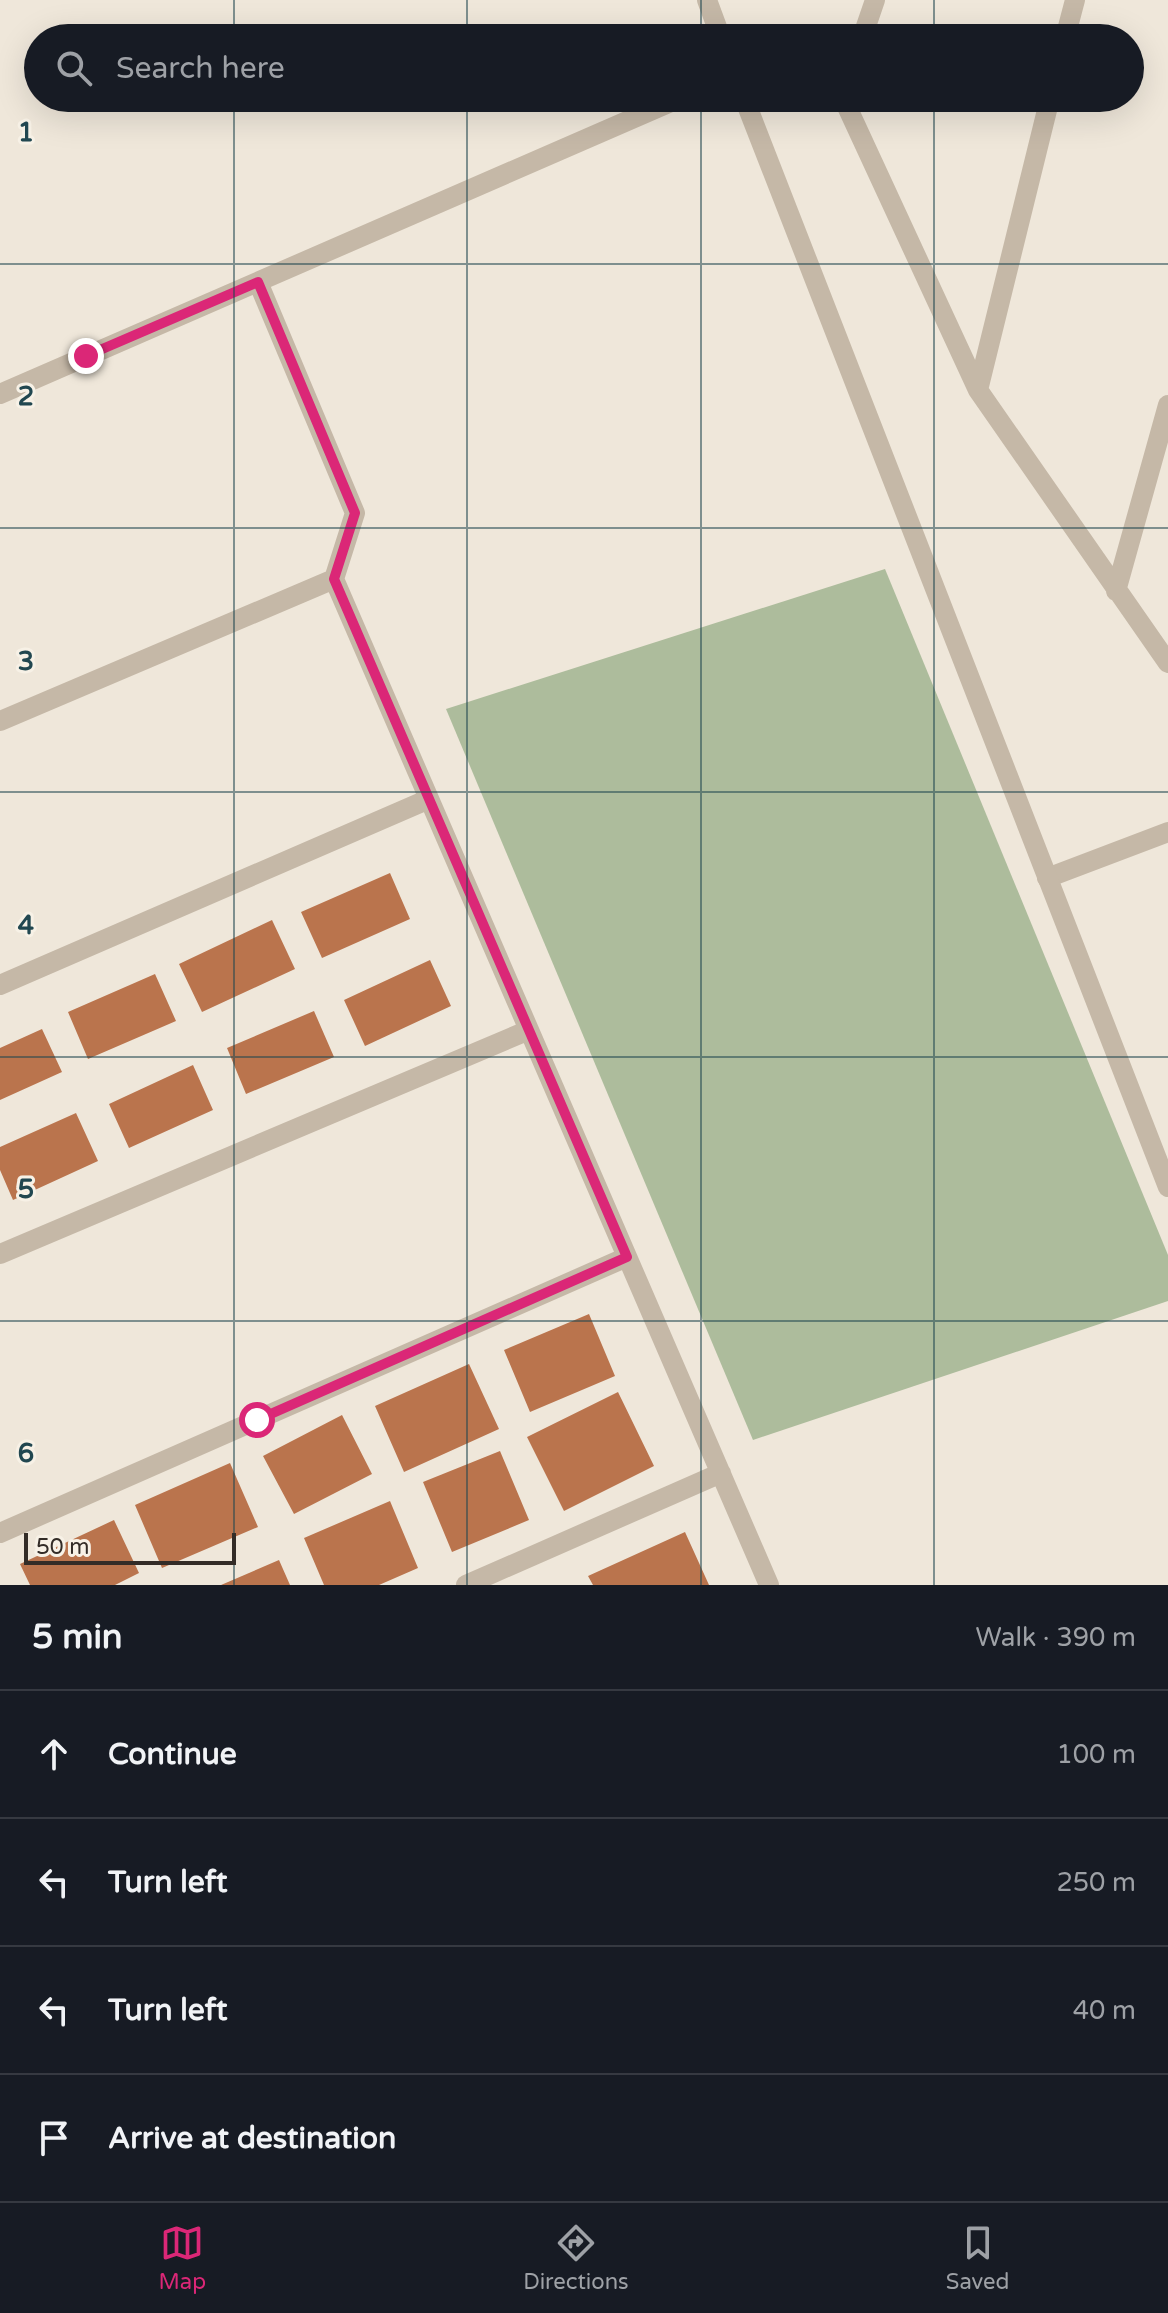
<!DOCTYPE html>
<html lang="en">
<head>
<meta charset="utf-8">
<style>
	:root { --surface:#171b24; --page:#20242c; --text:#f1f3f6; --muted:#9ea1a6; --line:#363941; --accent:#db2777 }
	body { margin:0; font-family:"Varela Round",sans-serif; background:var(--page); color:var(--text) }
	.scale { position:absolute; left:24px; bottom:20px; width:212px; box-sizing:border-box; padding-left:8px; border:4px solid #332c27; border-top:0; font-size:22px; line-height:28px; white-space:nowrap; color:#332c27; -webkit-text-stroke:6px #f7f1e6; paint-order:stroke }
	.stop { position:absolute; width:24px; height:24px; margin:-18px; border:6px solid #db2777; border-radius:50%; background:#fff }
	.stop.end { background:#db2777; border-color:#fff; box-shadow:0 2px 8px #0008 }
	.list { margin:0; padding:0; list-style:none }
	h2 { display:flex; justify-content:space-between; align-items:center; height:104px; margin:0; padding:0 32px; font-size:34px }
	h2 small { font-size:26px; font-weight:400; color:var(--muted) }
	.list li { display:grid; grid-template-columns:52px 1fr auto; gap:24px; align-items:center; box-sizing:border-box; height:128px; padding:0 32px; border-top:2px solid var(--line) }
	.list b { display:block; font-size:30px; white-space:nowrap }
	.list em { font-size:26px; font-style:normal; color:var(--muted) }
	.icon { flex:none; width:44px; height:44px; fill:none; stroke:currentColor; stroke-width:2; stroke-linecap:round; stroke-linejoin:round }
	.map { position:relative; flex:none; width:1168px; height:1585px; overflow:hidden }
	.search { position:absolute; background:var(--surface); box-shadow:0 8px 32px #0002; left:24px; right:24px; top:24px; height:88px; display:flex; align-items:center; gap:20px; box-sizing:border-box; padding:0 28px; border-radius:44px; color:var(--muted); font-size:30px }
	.sheet { height:616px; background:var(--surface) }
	nav { display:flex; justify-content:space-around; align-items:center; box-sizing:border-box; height:112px; border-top:2px solid var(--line); background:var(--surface); font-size:22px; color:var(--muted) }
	nav a { display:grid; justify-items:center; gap:4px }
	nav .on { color:var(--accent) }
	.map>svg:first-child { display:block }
</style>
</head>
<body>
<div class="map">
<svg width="1168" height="1585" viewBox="0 0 1168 1585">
	<rect width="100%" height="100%" fill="#efe7da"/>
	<!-- green -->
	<path fill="#adbc9c" d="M885,569L1168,1255V1301L753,1440L446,709Z"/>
	<!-- building -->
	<path fill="#ba744d" d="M390,873L410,919L322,958L301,912Z
		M272,920L295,969L202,1012L179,964Z
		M430,960L451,1006L365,1046L344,1000Z
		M155,974L176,1021L88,1059L68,1012Z
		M314,1011L334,1057L246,1094L227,1048Z
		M42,1029L62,1072L0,1100V1048Z
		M193,1065L213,1110L129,1148L109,1104Z
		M76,1113L98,1161L13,1200L0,1170V1147Z
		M589,1314L615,1376L530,1412L504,1350Z
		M469,1364L499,1429L404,1472L375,1406Z
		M618,1392L654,1466L564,1511L527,1437Z
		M342,1415L372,1474L294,1514L263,1456Z
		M500,1451L529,1520L452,1552L423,1482Z
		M230,1463L258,1527L162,1568L135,1505Z
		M390,1501L418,1568L379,1585H324L304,1538Z
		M114,1520L139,1573L115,1585H30L20,1564Z
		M685,1532L709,1585H593L588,1576Z
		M279,1560L290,1585H221Z"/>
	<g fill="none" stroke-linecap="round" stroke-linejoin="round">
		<!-- minor -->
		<path stroke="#c5b8a7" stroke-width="20" d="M862,38L875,0
			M1065,38L1075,0
			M843,98L978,390L1168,663
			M978,390L1050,98
			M0,394L680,98
			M334,579L769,1585
			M1116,591L1168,405
			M0,721L334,579L355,513L258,282
			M1047,878L1168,832
			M0,985L429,799
			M0,1254L529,1030
			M0,1533L627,1257
			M466,1585L721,1473"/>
		<!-- tertiary -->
		<path stroke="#c5b8a7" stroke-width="20" d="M707,0L721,38
			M744,98L1168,1187"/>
	</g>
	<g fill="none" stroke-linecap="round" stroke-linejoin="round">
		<!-- route -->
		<path stroke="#db2777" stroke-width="10" d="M86,356L258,282L355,513L334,579L627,1257L257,1420"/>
	</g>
	<!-- grid -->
	<path fill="none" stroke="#214750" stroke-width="2" stroke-opacity="0.55" d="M234,0V38M467,0V38M701,0V38M934,0V38M234,98V1585M467,98V1585M701,98V1585M934,98V1585M0,264H1168M0,528H1168M0,792H1168M0,1057H1168M0,1321H1168"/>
	<g font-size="26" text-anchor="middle" font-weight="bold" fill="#214750" stroke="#f7f1e6" stroke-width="6" stroke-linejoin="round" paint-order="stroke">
		<text x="26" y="141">1</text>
		<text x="26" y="405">2</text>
		<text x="26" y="670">3</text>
		<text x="26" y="934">4</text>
		<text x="26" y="1198">5</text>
		<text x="26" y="1462">6</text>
	</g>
</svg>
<div class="scale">50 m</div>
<div class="stop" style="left:257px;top:1420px"></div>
<div class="stop end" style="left:86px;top:356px"></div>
<div class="search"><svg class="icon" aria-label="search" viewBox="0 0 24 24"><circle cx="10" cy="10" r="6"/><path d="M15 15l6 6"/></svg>Search here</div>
</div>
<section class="sheet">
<h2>5 min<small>Walk · 390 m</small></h2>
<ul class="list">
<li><svg class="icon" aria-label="ahead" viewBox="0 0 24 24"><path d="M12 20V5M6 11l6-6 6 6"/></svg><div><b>Continue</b></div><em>100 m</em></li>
<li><svg class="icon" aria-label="left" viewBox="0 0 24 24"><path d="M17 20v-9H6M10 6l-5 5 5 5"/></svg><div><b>Turn left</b></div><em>250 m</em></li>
<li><svg class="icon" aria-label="left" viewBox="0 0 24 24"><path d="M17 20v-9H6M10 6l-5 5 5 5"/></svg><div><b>Turn left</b></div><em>40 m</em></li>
<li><svg class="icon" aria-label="arrive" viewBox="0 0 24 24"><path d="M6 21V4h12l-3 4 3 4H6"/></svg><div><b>Arrive at destination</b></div></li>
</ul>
</section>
<nav>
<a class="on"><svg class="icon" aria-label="map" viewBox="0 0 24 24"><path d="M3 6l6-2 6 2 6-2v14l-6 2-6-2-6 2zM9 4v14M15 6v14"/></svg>Map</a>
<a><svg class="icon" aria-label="directions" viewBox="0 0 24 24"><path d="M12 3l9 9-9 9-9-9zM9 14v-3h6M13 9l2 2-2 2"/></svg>Directions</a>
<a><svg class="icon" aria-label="saved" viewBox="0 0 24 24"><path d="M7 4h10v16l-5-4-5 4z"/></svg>Saved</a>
</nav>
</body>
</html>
